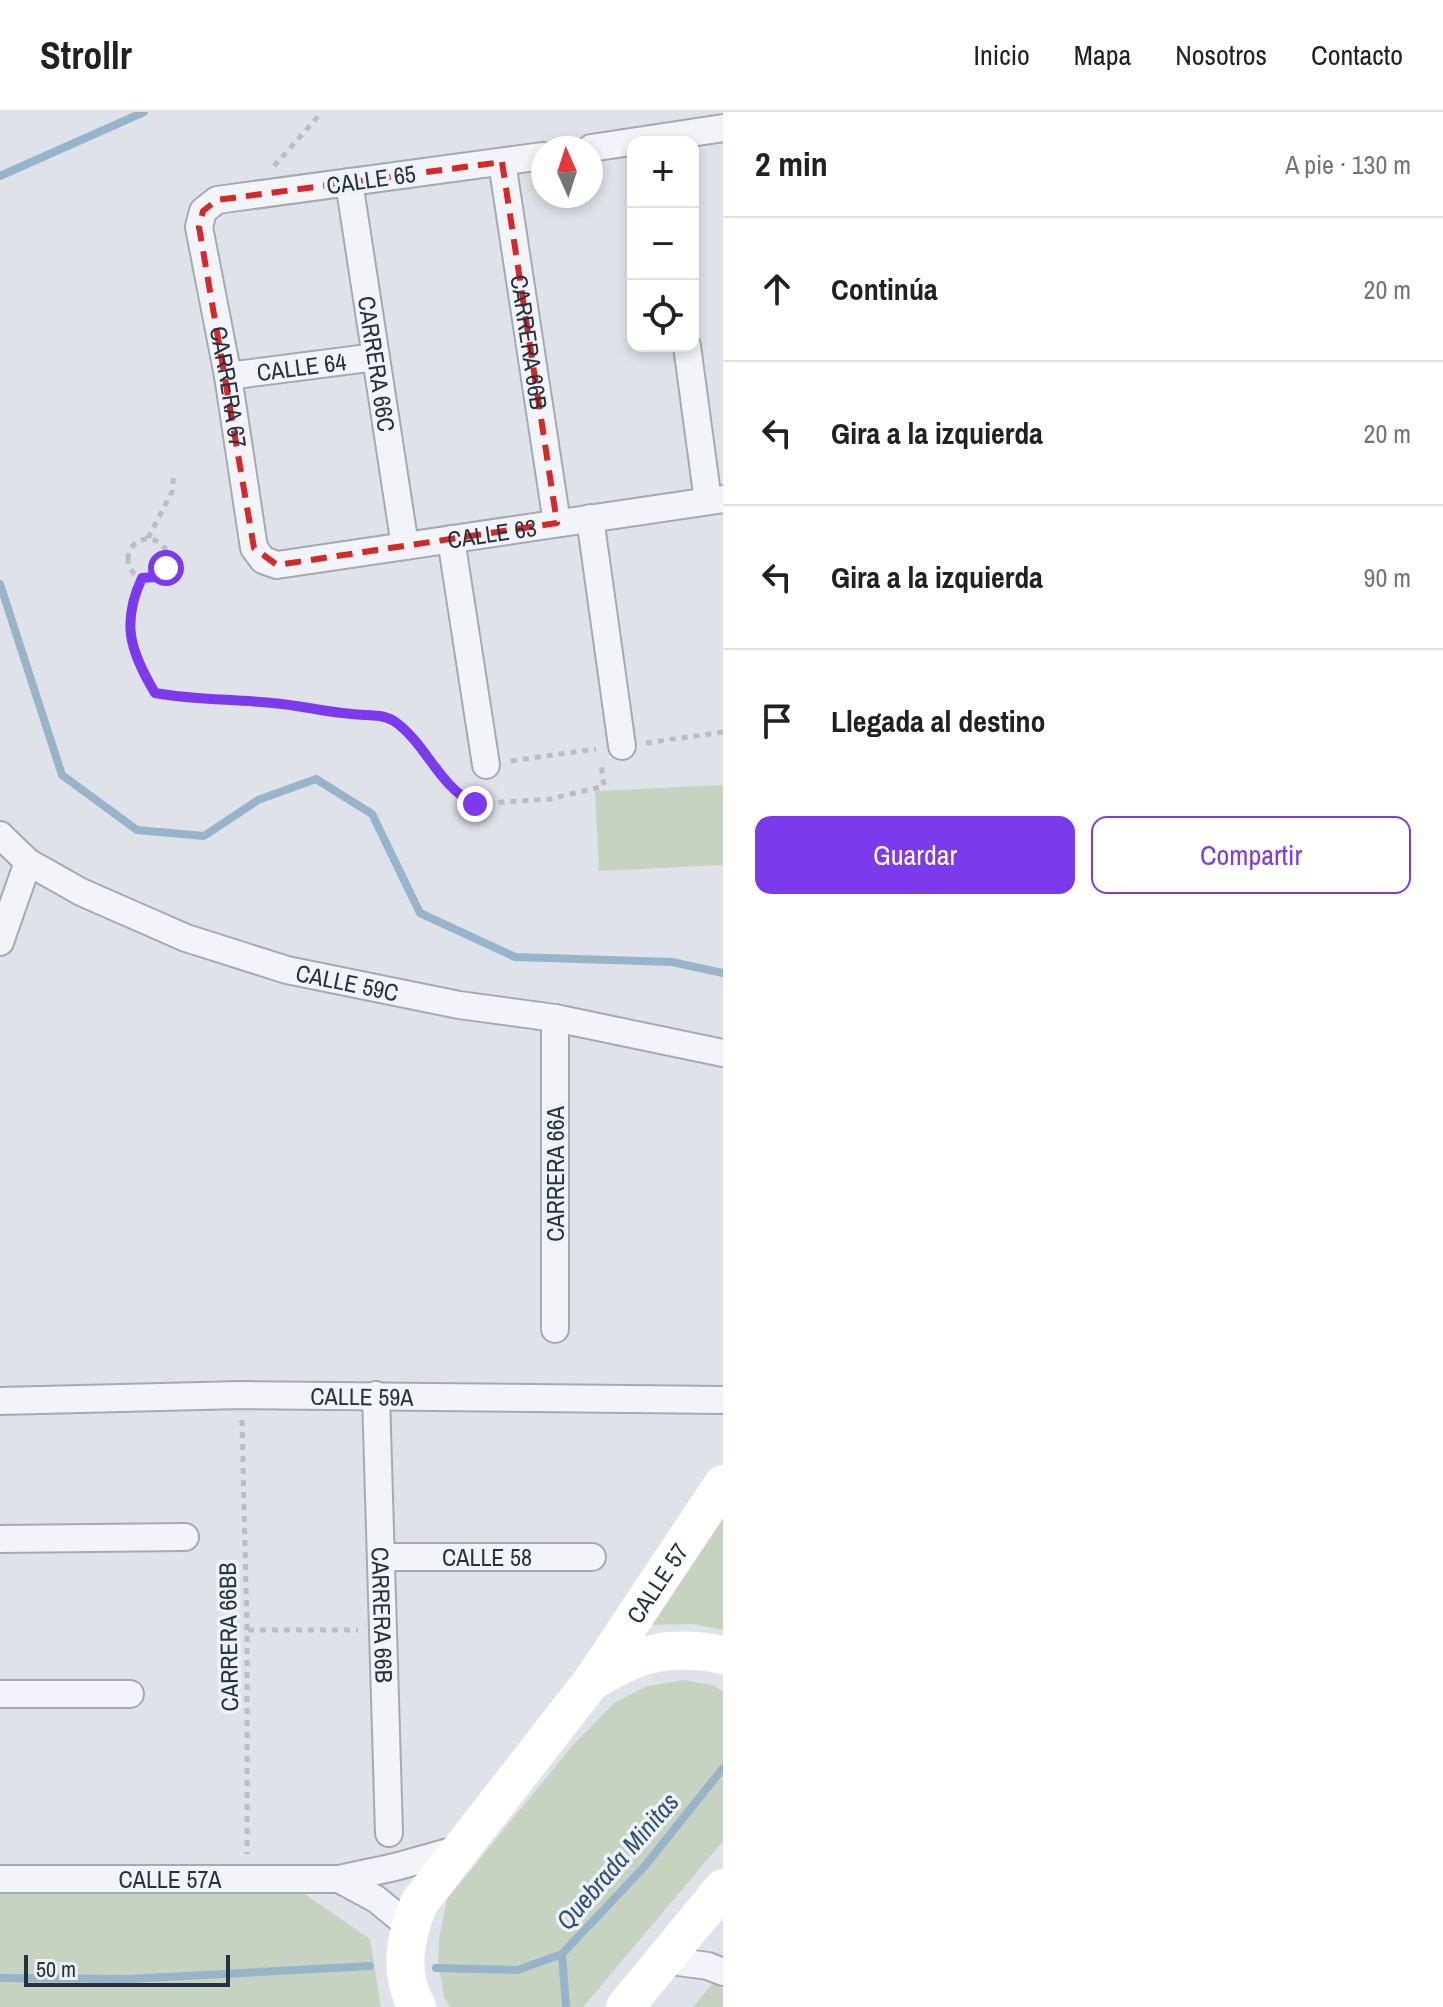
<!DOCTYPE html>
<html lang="es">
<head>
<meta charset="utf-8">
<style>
	:root { --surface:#fff; --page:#f2f2f2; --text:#202124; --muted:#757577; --line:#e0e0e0; --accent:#7c3aed }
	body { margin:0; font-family:"Archivo Narrow",sans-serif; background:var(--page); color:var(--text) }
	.controls { position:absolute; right:24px; top:24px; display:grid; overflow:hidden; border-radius:16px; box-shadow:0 4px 12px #0003 }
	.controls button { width:72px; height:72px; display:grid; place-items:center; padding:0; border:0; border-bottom:2px solid var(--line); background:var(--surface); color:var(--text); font:40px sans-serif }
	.compass { position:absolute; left:531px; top:24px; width:72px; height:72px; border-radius:50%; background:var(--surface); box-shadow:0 4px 12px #0003; rotate:357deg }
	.scale { position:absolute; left:24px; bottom:20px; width:206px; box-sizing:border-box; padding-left:8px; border:4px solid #273241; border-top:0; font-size:22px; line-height:28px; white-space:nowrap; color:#273241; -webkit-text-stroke:6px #eef2f6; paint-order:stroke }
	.stop { position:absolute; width:24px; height:24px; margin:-18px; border:6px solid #7c3aed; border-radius:50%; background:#fff }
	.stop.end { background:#7c3aed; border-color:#fff; box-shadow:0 2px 8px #0008 }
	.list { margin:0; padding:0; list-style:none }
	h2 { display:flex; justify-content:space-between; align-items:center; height:104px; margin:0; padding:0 32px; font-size:34px }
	h2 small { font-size:26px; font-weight:400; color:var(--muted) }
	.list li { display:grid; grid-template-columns:52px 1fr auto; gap:24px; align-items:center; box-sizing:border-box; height:144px; padding:0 32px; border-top:2px solid var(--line) }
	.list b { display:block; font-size:30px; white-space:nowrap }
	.list em { font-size:26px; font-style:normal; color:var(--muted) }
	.actions { display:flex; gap:16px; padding:24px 32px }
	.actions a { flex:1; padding:18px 0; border:2px solid var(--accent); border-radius:16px; text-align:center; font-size:28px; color:var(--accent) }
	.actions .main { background:var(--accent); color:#fff }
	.icon { flex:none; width:44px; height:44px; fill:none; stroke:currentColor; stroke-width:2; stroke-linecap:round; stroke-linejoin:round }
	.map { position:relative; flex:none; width:723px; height:1895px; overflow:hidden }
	header { display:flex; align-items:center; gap:48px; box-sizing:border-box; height:112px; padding:0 40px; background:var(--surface); border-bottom:2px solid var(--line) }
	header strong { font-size:38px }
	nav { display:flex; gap:44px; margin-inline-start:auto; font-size:28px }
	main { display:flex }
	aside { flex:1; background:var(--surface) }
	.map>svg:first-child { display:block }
</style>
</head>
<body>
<header>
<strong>Strollr</strong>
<nav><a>Inicio</a><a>Mapa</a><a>Nosotros</a><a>Contacto</a></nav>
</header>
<main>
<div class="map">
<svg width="723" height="1895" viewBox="0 0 723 1895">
	<rect width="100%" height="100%" fill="#dfe3e9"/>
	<!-- green -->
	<path fill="#c6d3c0" d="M723,673V753L599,759L595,679Z
		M723,1402V1518L694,1512L642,1513Z
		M684,1568L712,1573L723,1579V1729L583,1895H450L444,1885L438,1850L439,1826L447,1787L573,1633L614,1591L647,1574Z
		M302,1780L370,1827L381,1895H0V1781Z
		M713,1871L723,1876V1895H693Z"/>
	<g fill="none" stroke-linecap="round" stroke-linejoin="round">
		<!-- stream -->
		<path stroke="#98b4cb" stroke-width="8" d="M0,64L144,0
			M0,472L62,663L137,718L204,724L258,688L316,667L372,702L420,801L515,845L672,850L723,861
			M562,1842L566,1895
			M436,1856L518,1858L562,1842L644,1755L723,1656
			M0,1866L129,1867L370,1854"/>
		<defs>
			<g id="street">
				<path d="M591,36L723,16"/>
				<path id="s1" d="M543,44L217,88L203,99L199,115L228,264L254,436L263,448L277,453L723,387"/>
				<path id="s2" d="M502,50L557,411"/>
				<path id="s3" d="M349,70L405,434"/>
				<path d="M687,234L708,389"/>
				<path id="s4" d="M228,264L376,245"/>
				<path d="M590,406L622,634"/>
				<path d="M451,427L486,653"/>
				<path id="s5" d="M0,723L28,750L81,780L186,826L287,858L459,893L555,906L723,941"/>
				<path d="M0,830L28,750"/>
				<path d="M555,906V1217"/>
				<path id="s6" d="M376,1283L389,1721"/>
				<path id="s7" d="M0,1289L241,1283L723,1288"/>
				<path d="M0,1427L185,1425"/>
				<path id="s8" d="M381,1445H592"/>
				<path d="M0,1582H130"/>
				<path id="s9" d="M0,1767H339L395,1755L459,1737"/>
				<path d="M339,1767L376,1787L409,1814"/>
				<path d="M664,1848L708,1854L723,1860"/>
			</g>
		</defs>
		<!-- street casing -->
		<use href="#street" stroke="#a4aab3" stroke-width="30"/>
		<!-- path -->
		<path stroke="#b9bec4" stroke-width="5" stroke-dasharray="6 6" stroke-linecap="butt" d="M274,54L322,0
			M148,426L172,380L174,360
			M128 447a20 20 0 1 1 40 0a20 20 0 1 1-40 0Z
			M142,466C122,511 129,540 155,581L275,591L354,603H377L392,608L415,629L447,672L462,685L475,692L550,687L604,674L601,651
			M646,631L723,620
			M511,649L596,637
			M242,1308L247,1518V1742
			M248,1518H358"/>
		<!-- street -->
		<use href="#street" stroke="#f2f4f7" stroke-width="26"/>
		<!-- secondary -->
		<g stroke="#fff" stroke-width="38">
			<path id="s10" d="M594,1566L723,1372"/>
			<path d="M417,1895C398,1861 405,1825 419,1791L591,1570C638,1541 668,1532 723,1543"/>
			<path d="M625,1895L723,1776"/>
		</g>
	</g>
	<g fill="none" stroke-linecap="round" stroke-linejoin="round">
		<!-- route -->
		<path stroke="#7c3aed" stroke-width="10" d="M166,456L156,465L142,466C121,511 130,539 155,581C193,588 233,587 272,591C299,593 325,600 352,602C366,604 381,601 394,609C427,632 438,674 475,692"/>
	</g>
	<!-- marked area -->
	<path fill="none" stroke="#d62828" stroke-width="6" stroke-dasharray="16 10" stroke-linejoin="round" d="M502,50L557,411L277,453L254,436L199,115L203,99L217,88Z"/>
	<g text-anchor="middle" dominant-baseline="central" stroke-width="7" stroke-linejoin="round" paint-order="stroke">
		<!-- street labels -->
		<g font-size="24" fill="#273241" stroke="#eef2f6">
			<text transform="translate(371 67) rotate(-8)">CALLE 65</text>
			<text stroke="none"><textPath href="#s2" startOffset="182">CARRERA 66B</textPath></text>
			<text stroke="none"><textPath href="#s3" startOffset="184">CARRERA 66C</textPath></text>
			<text stroke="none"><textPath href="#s4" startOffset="74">CALLE 64</textPath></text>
			<text stroke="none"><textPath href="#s1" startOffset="526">CARRERA 67</textPath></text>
			<text stroke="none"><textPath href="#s1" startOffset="936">CALLE 63</textPath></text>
			<text stroke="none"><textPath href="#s5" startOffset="382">CALLE 59C</textPath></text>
			<text transform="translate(555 1062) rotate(-90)">CARRERA 66A</text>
			<text stroke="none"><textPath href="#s7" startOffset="362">CALLE 59A</textPath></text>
			<text stroke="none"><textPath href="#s8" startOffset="106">CALLE 58</textPath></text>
			<text stroke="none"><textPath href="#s10" startOffset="114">CALLE 57</textPath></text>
			<text stroke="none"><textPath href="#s6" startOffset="220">CARRERA 66B</textPath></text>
			<text transform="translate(228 1525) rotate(-91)">CARRERA 66BB</text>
			<text stroke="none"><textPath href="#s9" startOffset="170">CALLE 57A</textPath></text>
		</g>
		<!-- water labels -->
		<g font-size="26" font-style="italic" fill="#2f5376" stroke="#eef2f6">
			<text transform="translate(617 1749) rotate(-49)">Quebrada Minitas</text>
		</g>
	</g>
</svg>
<div class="controls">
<button>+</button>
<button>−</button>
<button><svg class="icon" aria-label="locate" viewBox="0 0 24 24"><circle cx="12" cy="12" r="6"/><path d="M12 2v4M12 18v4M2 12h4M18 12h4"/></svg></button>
</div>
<svg class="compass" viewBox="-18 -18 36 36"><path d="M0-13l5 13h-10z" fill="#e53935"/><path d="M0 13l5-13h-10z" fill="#757577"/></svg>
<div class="scale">50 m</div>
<div class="stop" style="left:166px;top:456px"></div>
<div class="stop end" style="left:475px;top:692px"></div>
</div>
<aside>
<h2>2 min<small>A pie · 130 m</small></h2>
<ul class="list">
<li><svg class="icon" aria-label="ahead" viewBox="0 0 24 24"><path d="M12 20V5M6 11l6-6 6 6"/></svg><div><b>Continúa</b></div><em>20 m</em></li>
<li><svg class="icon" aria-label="left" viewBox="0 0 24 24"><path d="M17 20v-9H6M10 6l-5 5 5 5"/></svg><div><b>Gira a la izquierda</b></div><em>20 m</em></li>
<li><svg class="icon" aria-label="left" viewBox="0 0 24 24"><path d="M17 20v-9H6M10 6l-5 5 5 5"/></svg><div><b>Gira a la izquierda</b></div><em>90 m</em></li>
<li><svg class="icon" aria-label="arrive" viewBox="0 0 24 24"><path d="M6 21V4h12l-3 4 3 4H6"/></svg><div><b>Llegada al destino</b></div></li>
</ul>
<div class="actions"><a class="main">Guardar</a><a>Compartir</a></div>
</aside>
</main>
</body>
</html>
